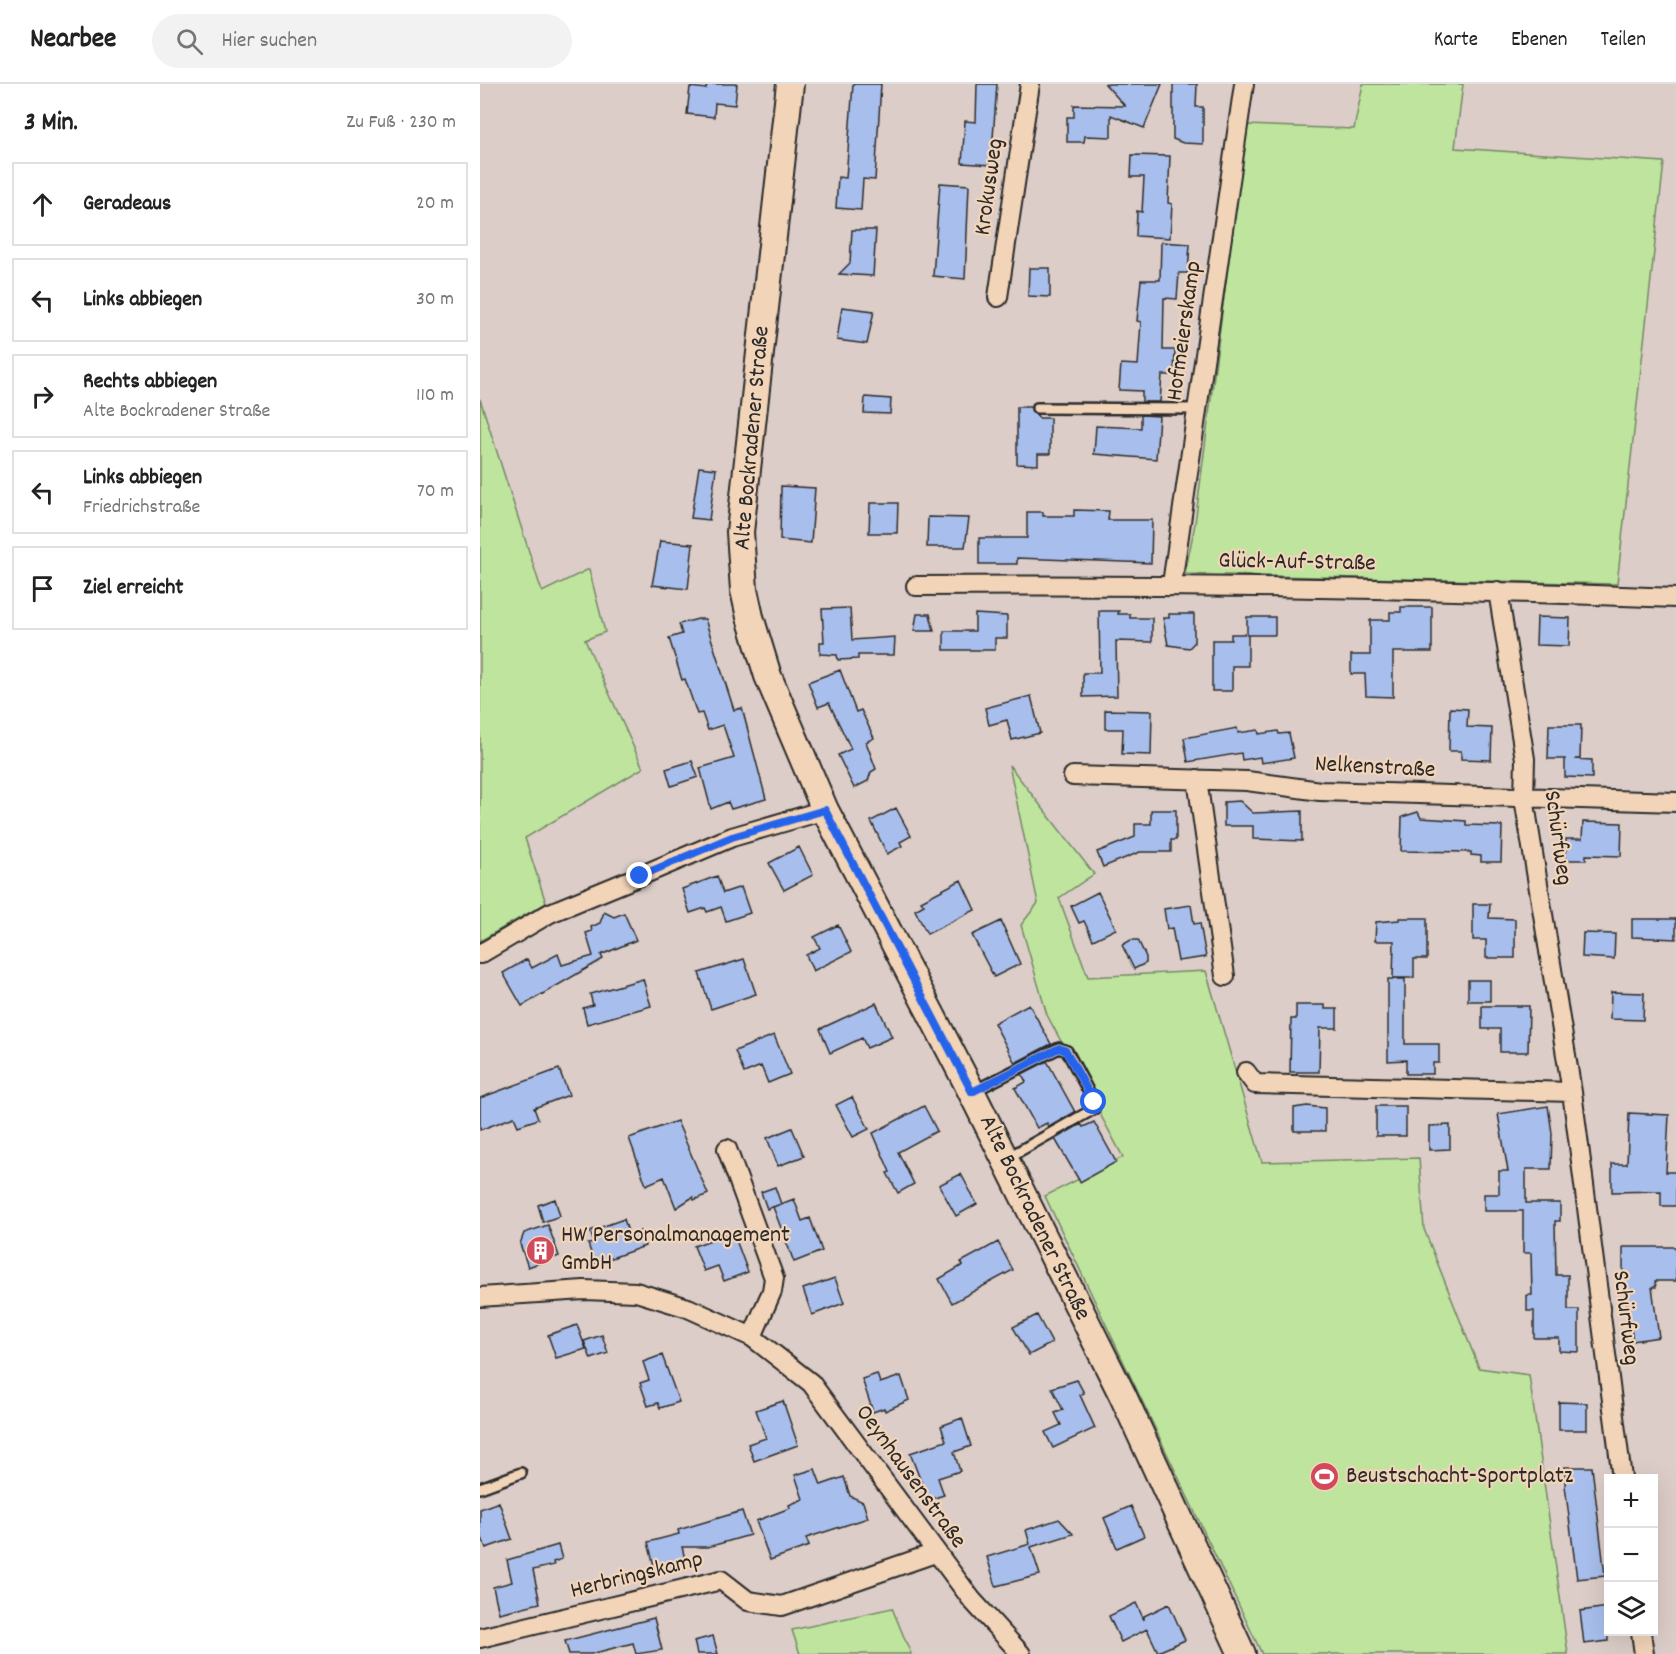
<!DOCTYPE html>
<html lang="de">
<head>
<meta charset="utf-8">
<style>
	:root { --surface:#fff; --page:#f2f2f2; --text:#222; --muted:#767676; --line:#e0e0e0 }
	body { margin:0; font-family:Dekko,sans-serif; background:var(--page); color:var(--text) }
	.controls { position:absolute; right:18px; bottom:18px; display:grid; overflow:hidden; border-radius:0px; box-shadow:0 6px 24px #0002 }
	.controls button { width:54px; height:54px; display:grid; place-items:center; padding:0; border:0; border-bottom:2px solid var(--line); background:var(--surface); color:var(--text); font:30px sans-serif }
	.stop { position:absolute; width:18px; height:18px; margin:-14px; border:4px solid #2563eb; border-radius:50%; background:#fff }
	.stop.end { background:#2563eb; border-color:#fff; box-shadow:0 2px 6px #0008 }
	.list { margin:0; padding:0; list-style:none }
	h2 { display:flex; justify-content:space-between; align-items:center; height:78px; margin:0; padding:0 24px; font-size:26px }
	h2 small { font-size:20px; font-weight:400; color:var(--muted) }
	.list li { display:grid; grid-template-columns:39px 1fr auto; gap:18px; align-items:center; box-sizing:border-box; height:84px; margin:0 12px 12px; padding:0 12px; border:2px solid var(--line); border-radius:0px }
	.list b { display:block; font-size:22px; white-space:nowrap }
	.list p { margin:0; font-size:20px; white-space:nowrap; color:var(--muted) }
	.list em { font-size:20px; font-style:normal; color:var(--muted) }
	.icon { flex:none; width:33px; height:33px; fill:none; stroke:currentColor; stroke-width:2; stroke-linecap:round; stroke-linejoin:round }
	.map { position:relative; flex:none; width:1196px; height:1570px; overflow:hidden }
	header { display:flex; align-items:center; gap:36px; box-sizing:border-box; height:84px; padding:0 30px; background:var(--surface); border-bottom:2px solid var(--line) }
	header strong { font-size:28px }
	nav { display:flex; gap:33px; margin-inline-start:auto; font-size:21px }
	.search { width:420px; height:54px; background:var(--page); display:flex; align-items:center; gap:15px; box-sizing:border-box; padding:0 21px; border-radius:33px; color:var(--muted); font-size:22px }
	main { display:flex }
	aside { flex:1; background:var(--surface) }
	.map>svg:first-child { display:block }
</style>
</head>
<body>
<header>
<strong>Nearbee</strong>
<div class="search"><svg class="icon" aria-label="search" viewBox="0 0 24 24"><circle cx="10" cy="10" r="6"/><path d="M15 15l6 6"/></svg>Hier suchen</div>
<nav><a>Karte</a><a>Ebenen</a><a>Teilen</a></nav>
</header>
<main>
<aside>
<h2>3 Min.<small>Zu Fuß · 230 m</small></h2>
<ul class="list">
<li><svg class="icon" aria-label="ahead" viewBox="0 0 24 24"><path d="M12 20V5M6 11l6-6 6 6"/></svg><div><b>Geradeaus</b></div><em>20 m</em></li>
<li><svg class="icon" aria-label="left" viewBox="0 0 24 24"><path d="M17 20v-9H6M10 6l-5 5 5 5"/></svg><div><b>Links abbiegen</b></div><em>30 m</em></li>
<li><svg class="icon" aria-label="right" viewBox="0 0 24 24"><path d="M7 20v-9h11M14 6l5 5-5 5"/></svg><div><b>Rechts abbiegen</b><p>Alte Bockradener Straße</p></div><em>110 m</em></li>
<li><svg class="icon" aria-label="left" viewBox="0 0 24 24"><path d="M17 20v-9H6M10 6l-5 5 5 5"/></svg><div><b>Links abbiegen</b><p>Friedrichstraße</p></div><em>70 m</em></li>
<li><svg class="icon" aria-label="arrive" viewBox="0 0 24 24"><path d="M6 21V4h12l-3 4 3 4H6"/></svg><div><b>Ziel erreicht</b></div></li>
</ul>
</aside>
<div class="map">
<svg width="1196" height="1570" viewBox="0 0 1196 1570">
	<rect width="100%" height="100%" fill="#dccdc8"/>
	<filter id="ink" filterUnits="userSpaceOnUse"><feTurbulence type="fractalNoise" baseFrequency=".0167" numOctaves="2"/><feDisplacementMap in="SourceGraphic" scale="12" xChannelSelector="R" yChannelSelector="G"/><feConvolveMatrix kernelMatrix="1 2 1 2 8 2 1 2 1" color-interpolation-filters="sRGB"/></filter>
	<g filter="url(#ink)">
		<!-- green -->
		<path fill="#bee49e" stroke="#748864" stroke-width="1.5" d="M883,0H983L975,64L1184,78L1137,500L705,490L715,440L766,41L874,45Z
			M0,315L62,508L109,485L125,548L105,556L163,684L45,754L66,819L0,857Z
			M529,681L614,790L579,814L608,893L726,887L782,1078L939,1074L944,1145L999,1284L1049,1291L1088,1570H782L565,1112L643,1073L567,931L541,841L558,819Z
			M412,1524L431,1570H320L312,1546Z"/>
		<!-- building -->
		<path fill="#a8beec" stroke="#2b2b2b" stroke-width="1.5" d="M227,0H257L255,21L235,19L234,33L207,30L210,3L226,5Z
			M373,0H401L395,96L383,95L381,126L356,124L358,93L366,94Z
			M497,0H517L511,81L482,79L485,37L496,38Z
			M625,0H682L664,44L631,31V53L605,52L604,58H587V33H594V21L645,22Z
			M693,0H717L716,23H723V60L703,59L693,55Z
			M652,71L690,72L688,119L692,120L690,154L656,152L657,127L662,128L664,93H651Z
			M460,99L489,101L485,195L453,192Z
			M372,146H396L393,192L359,190L370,179Z
			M681,158L710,160L708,189H699L697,215L684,214L683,266H695L694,291H682L680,318H662V307L639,306L641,280L658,281L661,238L657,237L661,196H680Z
			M549,184H570V213L548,212Z
			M362,223L394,227L387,260L357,256Z
			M385,313L411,315L410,330L384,329Z
			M537,323H550L559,334H570V370H558V381L537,380Z
			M661,331L679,332L676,375L614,370L616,342L661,344Z
			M219,383L236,385L229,436L211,434Z
			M301,402L335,404L331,459L300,456Z
			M390,419H418L417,449H389Z
			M594,426L629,427L628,436H672L671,479L537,474V480H499V454H547V428H563V432H594Z
			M448,433L489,434L485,463H447Z
			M180,457L213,460L208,505L172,501Z
			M921,523H952V568H913V613L886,612L885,590H871V571H890V536H910V528H921Z
			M370,524L372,556L415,553L414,571H378V575L358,576L357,571L340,570V558H344L342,525Z
			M619,527H639L638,530H650V534H672V558L636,557L637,612L603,613V589H620Z
			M437,530H450L454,547H434Z
			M495,530L527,532V554H515V566H464V547H495Z
			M689,530H714V559L709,564L688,561L683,534H689Z
			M767,533H795V551H768V582H752V607H732V556H751V550H767Z
			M1057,533L1090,534L1089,562L1056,561Z
			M218,535H225L254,626L262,624L286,715L251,725L248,718L231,725L220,684L254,674L243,641L228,646L222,629L217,630L205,595L202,596L189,554L202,550L199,540Z
			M360,586L376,628L381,626L394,654L386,658L396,685L391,688L388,697L374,704L358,671L371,665L349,619L338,623L328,598Z
			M551,612L560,649L532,656L527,636L509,641L505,624Z
			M970,624L988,625L987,643L1012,644L1011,676L981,675V667H969Z
			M625,626L672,627L671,671L642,670L643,645H625Z
			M1069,641H1101L1100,675H1095L1112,676V694L1085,693V675H1068Z
			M757,644L758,649L778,646L779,650L798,647L799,650L809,649L814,674L781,679L780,673L762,676L761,669L708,678L704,654Z
			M212,677L218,693L191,702L186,685Z
			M760,717L773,729L822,727V757L773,755V742H744V718Z
			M416,724L431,752L420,758L422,762L407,770L391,737Z
			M671,726H696V756H691V768H660L623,783L617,768L655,753V740H671Z
			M938,728L941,734L986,737V741L1022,742L1021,778H1001V772L991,771V768L921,767L922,733Z
			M1103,738L1142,739L1141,772L1106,771V776H1086V755H1102Z
			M319,763L333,791L304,806L289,779Z
			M237,792L243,809L261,803L270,829L246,837L241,823L227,828L225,824L210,829L202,805Z
			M481,796L495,826L447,850L435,826L444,821L441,817Z
			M618,808L636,845L613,856L604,837L599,839L591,822Z
			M993,820H1010L1009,834L1035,835V874H1006V856H993Z
			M711,821L714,840L720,839L726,873L698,877L692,844L687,845L684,825Z
			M124,828L134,833L144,829L156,856L121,871L123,875L42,922L23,889L47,875L52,884L78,870L82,881L113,872L106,849L112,847L111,843L120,839Z
			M919,834H947V875H934V894H913L914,857H895L896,838L919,836Z
			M1152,835H1196V855L1152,853Z
			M521,837L540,880L514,893L492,851Z
			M358,841L371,868L333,887L326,871L340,864L334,853Z
			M1103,849L1135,850L1134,875L1102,873Z
			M651,856H658L666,873V879L654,885L642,861Z
			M264,875L276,910L231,925L219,889Z
			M163,895L171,922L107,940L103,924L113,921L110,910Z
			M908,895H925V960H959V979H953V990H926V976L908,977Z
			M988,896H1010V917H988Z
			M1131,908L1164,909L1163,936L1130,935Z
			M396,919L412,953L387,964L382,954L350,969L340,945Z
			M549,920L571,960L535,979L514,939Z
			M816,921H845V925H857V944H840L839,988H810L811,935H816Z
			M1002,922H1049L1048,968H1020V945H1002Z
			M294,951L310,990L288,999L281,982L264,989L255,967Z
			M567,977L595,1028L569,1043L567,1039L557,1044L535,1004L546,998L542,990Z
			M79,985L89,1011L54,1024L58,1035L38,1042L34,1033L0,1046V1014Z
			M372,1013L389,1045L373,1053L356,1021Z
			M444,1022L457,1047L418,1068L434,1100L418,1109L407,1089L410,1088L393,1049Z
			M827,1022L845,1024V1047H814V1024Z
			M896,1022H926V1052H896Z
			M1068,1022L1072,1049L1071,1085H1046V1119H1080V1137H1075L1076,1191H1088V1226H1099V1268L1079,1267V1254H1054V1227H1047V1211H1052L1051,1169H1043V1127H1004V1110H1019V1087H1028L1018,1030Z
			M1149,1029L1189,1031L1186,1088H1196V1122H1181V1107L1132,1108V1080H1147Z
			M197,1037L228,1110L214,1116L213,1113L196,1124L184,1093L166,1101L149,1054Z
			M614,1038L636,1078L600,1098L575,1055L601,1040L603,1043Z
			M970,1041V1065L949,1066V1042Z
			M312,1044L324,1072L298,1082L287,1054Z
			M481,1090L497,1120L476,1132L459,1101Z
			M295,1103L301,1120L287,1125L281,1108Z
			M75,1115L80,1132L63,1138L58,1121Z
			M314,1115L322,1137L330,1134L342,1167L314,1178L293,1123Z
			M144,1135L149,1151L160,1147L165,1162L115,1180L108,1160L114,1159L110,1147Z
			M68,1141L79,1172L48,1183L40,1160L44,1149Z
			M253,1148L268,1188L244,1197L238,1182L224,1187L214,1162Z
			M518,1158L533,1186L472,1219L459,1195L483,1181L481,1178Z
			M1143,1163H1196V1197H1175L1176,1203H1172L1179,1253L1153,1257L1143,1196Z
			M355,1194L364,1219L332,1231L323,1205Z
			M557,1231L572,1259L549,1271L533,1243Z
			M97,1241L106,1265L76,1274L68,1251Z
			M122,1251L128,1269L111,1275L104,1257Z
			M182,1271L199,1318L180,1324L178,1319L168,1322L160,1299L169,1296L163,1278Z
			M397,1290L400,1299L421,1292L429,1316L405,1327L404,1324L393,1328L382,1295Z
			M597,1296L604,1309L600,1311L615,1344L573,1364L565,1348L581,1341L575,1329L583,1326L572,1304Z
			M303,1317L318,1361L274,1377L268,1360L286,1354L276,1326Z
			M1079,1318L1107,1319V1346H1079Z
			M482,1334L491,1362L474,1368L480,1387L458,1394L464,1411L448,1416L430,1369L466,1357L461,1342Z
			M1085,1383H1112L1125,1492L1097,1495L1085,1402Z
			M335,1385L341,1401L364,1393L370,1412L383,1418L388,1434L326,1454L329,1462L290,1476L276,1437L310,1424L309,1421L323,1415L315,1391Z
			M19,1418L32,1455L6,1464L0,1449V1425Z
			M651,1422L664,1452L637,1464L624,1434Z
			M262,1427L270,1451L228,1463H202L207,1483L176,1490L168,1458L199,1450L198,1446Z
			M579,1435L593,1450L551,1463L560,1491L516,1502L507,1473L550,1460L546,1446Z
			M78,1461L82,1475L73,1478L74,1481L53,1486L60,1519L19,1529L13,1503L32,1498L27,1476Z
			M656,1519L664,1536V1532L689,1520L705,1556L678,1568L667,1545L641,1558L629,1532Z
			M1128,1523V1557L1104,1560L1100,1527Z
			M174,1534L182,1566L156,1570L153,1559L111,1570H89L85,1557Z
			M233,1552L238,1570H217L214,1557Z"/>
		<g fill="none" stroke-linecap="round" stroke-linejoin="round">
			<defs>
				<path id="lane" d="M557,324L718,325
					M494,1007L579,964L587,967L614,1018V1025L527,1074
					M0,1404L41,1389"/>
				<path id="street" d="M518,213L550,0
					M692,500L764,0
					M436,502C690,500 943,504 1196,514
					M1018,507L1045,675L1044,714L1092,1008L1142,1394
					M593,692L767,697L840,707L1196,718
					M717,695L745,892
					M0,870L70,829L160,792L252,753L345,726
					M766,988L775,1000L1092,1008
					M247,1065L294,1194L292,1207L272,1253
					M0,1213L104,1206L156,1208L208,1224L272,1253L331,1299L492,1516L541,1570
					M1161,1548L1164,1570
					M0,1554L241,1496L268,1517L302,1522L455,1469"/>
				<path id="secondary" d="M310,0L260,448L264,506L270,533L288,592L345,726L486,997L642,1310L762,1570"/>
			</defs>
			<!-- lane casing -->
			<use href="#lane" stroke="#2b2b2b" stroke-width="14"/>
			<!-- street casing -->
			<use href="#street" stroke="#2b2b2b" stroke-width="22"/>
			<!-- secondary casing -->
			<use href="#secondary" stroke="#2b2b2b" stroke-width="30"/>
			<!-- lane -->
			<use href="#lane" stroke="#f2d4b8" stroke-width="9"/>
			<!-- street -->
			<use href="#street" stroke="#f2d4b8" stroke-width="18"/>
			<!-- secondary -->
			<use href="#secondary" stroke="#f2d4b8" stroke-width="26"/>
		</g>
	</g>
	<g fill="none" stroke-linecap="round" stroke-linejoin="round" filter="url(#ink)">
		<!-- route -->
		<path stroke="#2563eb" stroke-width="8" d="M160,792L252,753L345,726L492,1008L579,964L586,967L614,1018"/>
	</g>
	<!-- icons -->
	<defs>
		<symbol id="building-disc" viewBox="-11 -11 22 22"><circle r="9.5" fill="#d1495b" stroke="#f2d4b8"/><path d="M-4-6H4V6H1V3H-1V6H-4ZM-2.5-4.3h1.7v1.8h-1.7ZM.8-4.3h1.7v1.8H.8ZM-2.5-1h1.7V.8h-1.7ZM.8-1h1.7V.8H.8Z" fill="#fff"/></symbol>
		<symbol id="stadium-disc" viewBox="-11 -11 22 22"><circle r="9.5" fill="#d1495b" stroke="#f2d4b8"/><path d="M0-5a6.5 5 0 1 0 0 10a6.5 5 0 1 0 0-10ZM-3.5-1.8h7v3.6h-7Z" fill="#fff"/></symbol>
	</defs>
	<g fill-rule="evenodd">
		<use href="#building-disc" x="44" y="1150" width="33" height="33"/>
		<use href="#stadium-disc" x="828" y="1376" width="33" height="33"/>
	</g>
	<g text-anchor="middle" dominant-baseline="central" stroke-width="4.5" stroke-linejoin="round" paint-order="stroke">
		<!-- street labels -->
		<g font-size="24" fill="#2b2b2b" stroke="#f2d4b8">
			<text transform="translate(510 103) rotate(-82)">Krokusweg</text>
			<text transform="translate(705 247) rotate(-82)">Hofmeierskamp</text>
			<text transform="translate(273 354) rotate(-85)">Alte Bockradener Straße</text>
			<text transform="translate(817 479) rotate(1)">Glück-Auf-Straße</text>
			<text transform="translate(895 684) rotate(3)">Nelkenstraße</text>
			<text transform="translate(1077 754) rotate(82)">Schürfweg</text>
			<text transform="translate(554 1134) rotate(64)">Alte Bockradener Straße</text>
			<text transform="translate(1145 1234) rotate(83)">Schürfweg</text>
			<text transform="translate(430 1393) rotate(54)">Oeynhausenstraße</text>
			<text transform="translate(157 1492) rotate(-14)">Herbringskamp</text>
		</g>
		<!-- poi labels -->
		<g font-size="24" fill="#2b2b2b" stroke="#f2d4b8" text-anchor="start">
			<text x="81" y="1152">HW Personalmanagement<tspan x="81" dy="28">GmbH</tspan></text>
			<text x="866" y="1393">Beustschacht-Sportplatz</text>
		</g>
	</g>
</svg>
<div class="controls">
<button>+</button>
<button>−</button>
<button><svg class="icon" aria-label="layers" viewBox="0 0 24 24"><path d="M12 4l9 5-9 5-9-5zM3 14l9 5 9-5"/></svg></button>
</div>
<div class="stop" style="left:614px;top:1018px"></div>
<div class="stop end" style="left:160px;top:792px"></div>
</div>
</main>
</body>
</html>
